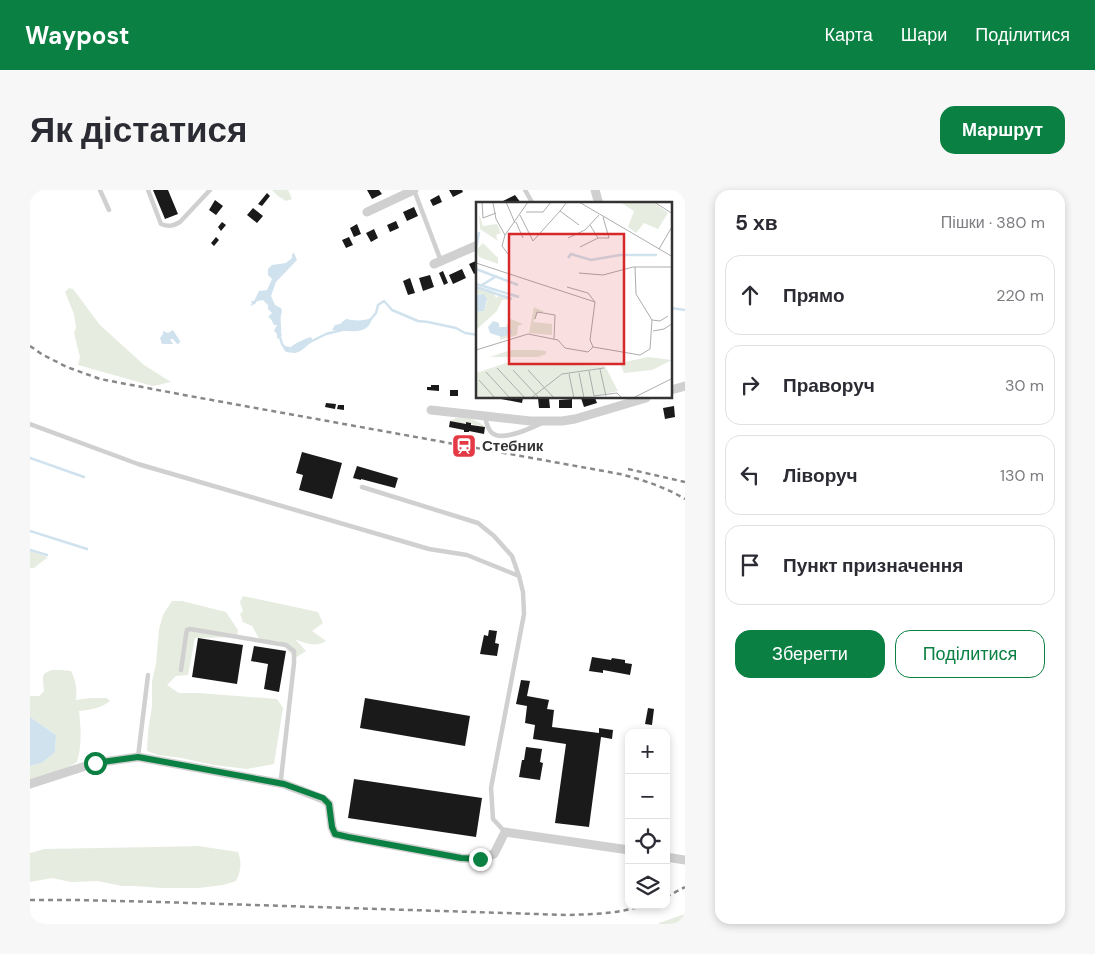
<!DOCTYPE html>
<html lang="uk">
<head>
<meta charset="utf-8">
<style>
	:root { --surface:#fff; --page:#f7f7f7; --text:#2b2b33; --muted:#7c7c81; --line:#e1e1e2; --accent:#0b8043 }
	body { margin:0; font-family:"DM Sans",sans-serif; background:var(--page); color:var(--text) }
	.controls { position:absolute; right:15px; bottom:15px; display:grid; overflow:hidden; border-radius:10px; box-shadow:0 2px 8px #0003 }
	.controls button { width:45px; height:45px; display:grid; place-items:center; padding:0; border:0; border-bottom:1px solid var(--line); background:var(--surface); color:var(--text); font:25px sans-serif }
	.stop { position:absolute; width:15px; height:15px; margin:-11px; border:4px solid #0b8043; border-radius:50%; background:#fff }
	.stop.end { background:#0b8043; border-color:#fff; box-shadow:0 1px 5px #0008 }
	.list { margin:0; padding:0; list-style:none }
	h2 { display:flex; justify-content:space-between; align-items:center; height:65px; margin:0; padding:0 20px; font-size:21px }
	h2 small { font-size:16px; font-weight:400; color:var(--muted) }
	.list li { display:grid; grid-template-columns:32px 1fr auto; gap:15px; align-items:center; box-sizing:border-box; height:80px; margin:0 10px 10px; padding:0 10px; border:1px solid var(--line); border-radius:15px }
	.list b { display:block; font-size:19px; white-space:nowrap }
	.list em { font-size:16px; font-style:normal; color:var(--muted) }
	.actions { display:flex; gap:10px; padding:15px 20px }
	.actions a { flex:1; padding:11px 0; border:1px solid var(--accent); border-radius:15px; text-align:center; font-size:18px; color:var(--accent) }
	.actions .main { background:var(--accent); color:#fff }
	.icon { flex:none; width:28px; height:28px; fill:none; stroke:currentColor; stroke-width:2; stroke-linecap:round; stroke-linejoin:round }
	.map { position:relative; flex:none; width:655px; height:734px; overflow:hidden; border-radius:15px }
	header { display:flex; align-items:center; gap:30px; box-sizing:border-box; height:70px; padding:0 25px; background:var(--accent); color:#fff }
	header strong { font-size:24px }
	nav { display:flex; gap:28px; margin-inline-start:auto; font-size:18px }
	.intro { display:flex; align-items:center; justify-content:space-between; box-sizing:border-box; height:120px; padding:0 30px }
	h1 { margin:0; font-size:35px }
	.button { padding:12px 22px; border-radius:15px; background:var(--accent); color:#fff; font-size:18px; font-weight:700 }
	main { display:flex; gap:30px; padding:0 30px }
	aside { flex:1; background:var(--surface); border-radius:15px; box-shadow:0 2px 8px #0003 }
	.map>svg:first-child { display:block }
</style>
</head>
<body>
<header>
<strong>Waypost</strong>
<nav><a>Карта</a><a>Шари</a><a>Поділитися</a></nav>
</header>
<div class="intro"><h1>Як дістатися</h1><a class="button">Маршрут</a></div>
<main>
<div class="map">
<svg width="655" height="734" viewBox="0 0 655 734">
	<rect width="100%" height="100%" fill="#fff"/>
	<!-- green -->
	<path fill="#e6ecdf" d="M242,0H258L262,9L256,11L248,6Z
		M39,98L43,99L70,135L114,175L141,192L123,196L48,175L50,167L44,143L46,138L44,124L35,102Z
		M426,228C437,228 448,229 455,237L441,234V233L436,232L435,234L420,231Z
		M0,361L18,367L4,378H0Z
		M213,406L288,422L293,433L282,441L296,451C285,458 275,453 265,449L276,461L265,468L249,451L230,450L222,436L213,432L210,424L213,421L210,412Z
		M142,411H152L196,422L208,440L207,447L165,448L158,485L146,486L137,495L149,503H169L247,509L253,518L244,574L217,579L184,575L151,568L128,565L117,561L118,542L122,516V491L126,474L129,439L133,425Z
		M21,480H31L41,481C46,491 47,499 46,510L61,508H77L80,511C71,518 60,520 49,521C51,539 52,555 47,572L31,581L0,590V576L12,573L25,562L26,545L0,527V506H9L14,501L13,491V486L15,483Z
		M168,656L208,662C212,673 211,681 206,691L193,695L168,698H131L105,696H92L68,691L41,692L22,688L0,692V663L15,659L126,657Z
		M655,724V734H629V733Z"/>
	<!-- water -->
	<path fill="#cfe2ee" d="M264,63L267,70L246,92L241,106L245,115L251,118L252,122C249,129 252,136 251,143L252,145L249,149L247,148V144L244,141L247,135H244L241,129L238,127L242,123L238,119V115L233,110L227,111L225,114L220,116L222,113L221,111H224L229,101L237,100L242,89L238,85V79L242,75L256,73L262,68V64Z
		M342,128C339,147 315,140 302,140L305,135L310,134L316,129C324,131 334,131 342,128Z
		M143,140L150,151V153L147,154L143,149H140L143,154H132L130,148L133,144V141L138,143Z
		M281,147L283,151C278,154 272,162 265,163C262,163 259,162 256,162L253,158L255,156L261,157C265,153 275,149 281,147Z
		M0,527L26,545L25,562L12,573L0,576Z"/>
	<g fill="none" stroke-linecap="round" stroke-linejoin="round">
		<!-- stream -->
		<path stroke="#cfe2ee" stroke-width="2.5" d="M641,118L655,120
			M340,130L346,123L348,115L354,111L362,120L388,131L398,132L426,138L435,143L448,145
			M250,147L252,154L256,159
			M280,152L296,144L312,140
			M0,268L54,287
			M0,341L57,359
			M0,360L17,365"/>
	</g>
	<!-- building -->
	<path fill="#1a1a1a" d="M123,0H138L148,24L135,29Z
		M337,0H349L352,4L342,9Z
		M419,0H432L433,2L423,7Z
		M237,3L240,6L232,16L228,14Z
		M409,5L412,12L403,16L400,10Z
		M485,5L491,13L475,14L473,11Z
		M185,10L193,16L186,25L179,20Z
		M384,17L388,26L377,31L373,22Z
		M223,18L233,26L227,33L217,25Z
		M366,31L369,38L360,42L357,35Z
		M192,32L196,35L191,41L188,37Z
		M327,34L331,44L324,47L320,38Z
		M344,39L348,48L341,52L336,43Z
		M186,47L189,50L184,56L181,53Z
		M319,47L323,55L316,58L312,50Z
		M448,70V82L444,84L439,74Z
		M432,79L436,88L423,94L419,85Z
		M413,81L418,93L414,95L409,83Z
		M400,85L404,97L393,101L389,88Z
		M380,88L385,103L378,105L373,91Z
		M401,195H409V201L397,200V197H401Z
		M420,200H428V206H420Z
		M466,208H493L492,213Z
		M508,208H519L520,218H509Z
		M551,208H565L567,213L554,217Z
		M542,209V218H529V210Z
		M296,213L306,214L305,219L295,217Z
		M308,215H314V220L307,219Z
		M644,216L645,227L635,229L633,218Z
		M420,231L436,234V232L441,233V235L455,237L454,244L439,241V242H434V240L419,237Z
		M272,262L312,273L302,309L269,300L273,285L266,283Z
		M327,276L368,288L365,298L331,289V290L323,288Z
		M459,440L467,441L465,453L469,454L467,466L450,464L454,445L458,446Z
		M168,448L213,455L207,494L162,487Z
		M224,456L256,461L249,502L234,499L238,474L221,471Z
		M562,467L581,470L582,468L595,470V473L602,474L600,485L573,480V483L559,481Z
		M491,490L500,491L497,506L519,510L517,519L524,520L522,537L569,543V538L583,540L582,549L571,547L559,637L525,633L536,554L503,549L505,535L495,533L497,516L486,514Z
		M335,508L440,526L435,556L330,538Z
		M618,518L624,519L622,535L615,534Z
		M496,557L512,559L510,572L513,573L510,590L489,587L492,570H494Z
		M324,589L452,608L446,647L318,628Z"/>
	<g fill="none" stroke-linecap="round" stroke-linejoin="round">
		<!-- service -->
		<path stroke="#d0d0d0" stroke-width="4.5" d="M70,0L79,20
			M118,0L131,34C139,37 143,36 150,32L180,0
			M384,0L411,71
			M495,0L503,14
			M455,226C456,231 457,238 461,242C471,253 501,238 512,233
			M0,234L108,274L399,359L437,365L489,386L493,402L494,424L461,598L463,629L475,642
			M332,297L448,333L464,346L482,366L489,386
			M151,480L156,445L157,440L160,439L256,455L264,461V473L251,589L253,593
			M108,567L118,485"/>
		<!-- minor -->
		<path stroke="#d0d0d0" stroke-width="9" d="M565,0L569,14
			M337,22L384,0
			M404,74L448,55
			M641,200L655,196
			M401,220L500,231H532L545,229L616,208
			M0,594L65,573L108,567L254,594L293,609L299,614L302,637L305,644L319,647L431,668L450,669L464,664L475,642L599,660
			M636,667L655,670"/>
		<!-- rail -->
		<path stroke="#888" stroke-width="2.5" stroke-dasharray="5 4" stroke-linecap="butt" d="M0,156L13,165L37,177L70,189L154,205L590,284C613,290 635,297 655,309
			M598,279L655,292
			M636,707L655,697
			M0,710H47L130,712L537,725C563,724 590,724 614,715"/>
	</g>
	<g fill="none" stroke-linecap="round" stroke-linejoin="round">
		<!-- route -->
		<path stroke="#0b8043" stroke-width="6" d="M65,573L108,567L254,594L293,608L299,614L302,637L305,644L318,647L431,668L450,669"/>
	</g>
	<!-- icons -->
	<defs>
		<symbol id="station-square" viewBox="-11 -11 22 22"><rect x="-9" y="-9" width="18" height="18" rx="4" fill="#e63946" stroke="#fff"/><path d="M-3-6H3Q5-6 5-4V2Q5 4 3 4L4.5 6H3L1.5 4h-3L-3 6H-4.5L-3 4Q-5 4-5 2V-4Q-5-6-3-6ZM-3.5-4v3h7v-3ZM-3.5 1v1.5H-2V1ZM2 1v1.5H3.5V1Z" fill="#fff"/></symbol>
	</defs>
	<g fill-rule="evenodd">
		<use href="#station-square" x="420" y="242" width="28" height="28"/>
	</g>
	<g text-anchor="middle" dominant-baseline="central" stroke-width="5" stroke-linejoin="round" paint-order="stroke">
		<!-- poi labels -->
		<g font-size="15" font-weight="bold" fill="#333" stroke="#fff" text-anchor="start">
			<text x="452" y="256">Стебник</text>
		</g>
	</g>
	<!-- overview -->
	<g transform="translate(446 12)">
		<rect width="196" height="196" fill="#fff"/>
		<path d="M144,0H177L192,11L182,27L168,21L160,31L152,25L158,9ZM3,12L7,24L21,22L25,31L20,33L22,39L4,27ZM7,41L22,56V62L3,55L1,47ZM0,84L17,89L20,96L24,93L36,97L26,98L21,109L0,128V110L8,109L11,99L5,92L0,93ZM58,105L69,110L62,111L57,120L76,122V133L53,131ZM35,117L47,122L42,124L41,133L24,138V134L37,131L30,124ZM35,148H62L70,149V152L62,155H14ZM172,155L196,158L176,168L148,171L144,161ZM30,161L129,164L142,189L111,196H0V171Z" fill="#e6ecdf"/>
		<path d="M8,92L11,97L8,109L0,110V93ZM17,119L23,121V125H33L37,131L26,135L14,131L12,125Z" fill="#cfe2ee"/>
		<path fill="none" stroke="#cfe2ee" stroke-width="2.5" d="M0,47L3,30M92,56L95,52L115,58L144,53H181M0,67L42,83M0,82L43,95M6,83L19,75M0,85L36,97"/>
		<path fill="none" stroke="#adadad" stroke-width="1" d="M6,0L7,16L20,11M30,0L39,21M91,0L84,9L103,23M103,0L197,55M178,0L197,12M17,1L20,17L29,33M50,10H67L75,0M44,13L57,39L84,9M40,20L47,36M114,23L122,36M92,36L109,28L123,13M104,45L122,36H133L127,15M183,47L197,23M32,52L26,44L29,33L52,0M0,61L119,100L114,138L117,145M103,71L127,73L157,65H197M91,85L112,91L119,100M59,117L61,110L79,113L78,137M176,118L184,119L192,114M177,129L188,127L197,121M117,145L164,153L174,147L176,118L160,92L159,65M0,148L52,132L82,138L89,146L112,150L117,145M21,166L49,196M124,167L130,194M37,168L63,196M52,168L78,196M113,169L118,194L141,191L146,196M10,170L34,196M103,171L108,196M93,172L98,196M3,178L19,196M55,196L86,172L128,166M157,196L197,176"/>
		<path fill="#d62828" fill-opacity="0.15" stroke="#d62828" stroke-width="2.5" d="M33,32H148V162H33Z"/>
		<rect width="196" height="196" fill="none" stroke="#333" stroke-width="2.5"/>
	</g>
</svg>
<div class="controls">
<button>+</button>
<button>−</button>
<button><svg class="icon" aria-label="locate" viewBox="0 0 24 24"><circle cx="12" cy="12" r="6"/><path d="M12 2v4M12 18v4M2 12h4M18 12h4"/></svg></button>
<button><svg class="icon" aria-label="layers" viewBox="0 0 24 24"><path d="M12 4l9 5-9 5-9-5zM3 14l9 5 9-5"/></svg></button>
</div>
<div class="stop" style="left:65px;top:573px"></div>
<div class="stop end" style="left:450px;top:669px"></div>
</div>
<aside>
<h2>5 хв<small>Пішки · 380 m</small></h2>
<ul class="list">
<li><svg class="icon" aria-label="ahead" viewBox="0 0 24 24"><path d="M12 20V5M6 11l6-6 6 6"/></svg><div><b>Прямо</b></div><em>220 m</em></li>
<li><svg class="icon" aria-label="right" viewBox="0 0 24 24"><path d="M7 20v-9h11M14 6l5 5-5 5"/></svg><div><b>Праворуч</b></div><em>30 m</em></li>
<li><svg class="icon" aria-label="left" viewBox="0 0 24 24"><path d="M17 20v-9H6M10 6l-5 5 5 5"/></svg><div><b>Ліворуч</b></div><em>130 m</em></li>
<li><svg class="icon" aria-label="arrive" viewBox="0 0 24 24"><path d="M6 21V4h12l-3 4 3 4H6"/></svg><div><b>Пункт призначення</b></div></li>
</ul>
<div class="actions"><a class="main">Зберегти</a><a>Поділитися</a></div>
</aside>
</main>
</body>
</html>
